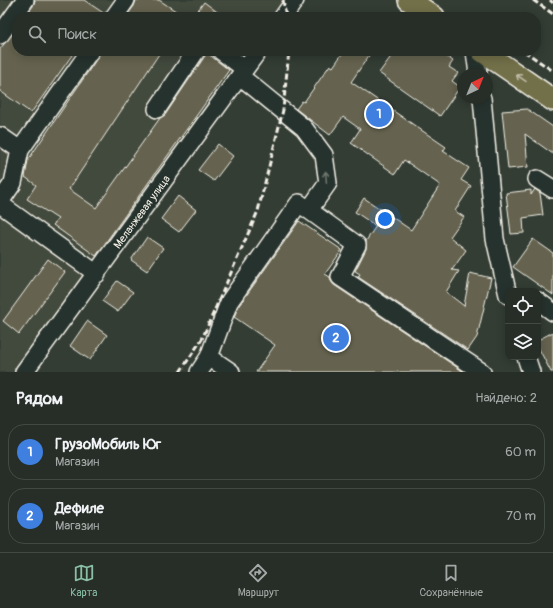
<!DOCTYPE html>
<html lang="ru">
<head>
<meta charset="utf-8">
<style>
	:root { --surface:#262e27; --page:#2e362f; --text:#f1f3f6; --muted:#a4a8a7; --line:#424a44; --accent:#8abfa5 }
	body { margin:0; font-family:Pangolin,sans-serif; background:var(--page); color:var(--text) }
	.controls { position:absolute; right:12px; bottom:12px; display:grid; overflow:hidden; border-radius:8px; box-shadow:0 2px 10px #0003 }
	.controls button { width:36px; height:36px; display:grid; place-items:center; padding:0; border:0; border-bottom:1px solid var(--line); background:var(--surface); color:var(--text); font:20px sans-serif }
	.compass { position:absolute; left:457px; top:68px; width:36px; height:36px; border-radius:50%; background:var(--surface); box-shadow:0 2px 10px #0003; rotate:43deg }
	.you { position:absolute; left:385px; top:219px; width:14px; height:14px; margin:-10px; border:3px solid #fff; border-radius:50%; background:#1a73e8; box-shadow:0 0 0 6px #1a73e833 }
	.badge { display:grid; place-items:center; width:26px; height:26px; border-radius:50%; background:var(--accent); color:#fff; font-size:13px; font-weight:700 }
	.pin { position:absolute; translate:-50% -50%; border:2px solid #fff; box-shadow:0 1px 4px #0006 }
	.list { margin:0; padding:0; list-style:none }
	h2 { display:flex; justify-content:space-between; align-items:center; height:52px; margin:0; padding:0 16px; font-size:17px }
	h2 small { font-size:13px; font-weight:400; color:var(--muted) }
	.list li { display:grid; grid-template-columns:26px 1fr auto; gap:12px; align-items:center; box-sizing:border-box; height:56px; margin:0 8px 8px; padding:0 8px; border:1px solid var(--line); border-radius:16px }
	.list b { display:block; font-size:15px; white-space:nowrap }
	.list p { margin:0; font-size:13px; white-space:nowrap; color:var(--muted) }
	.list em { font-size:13px; font-style:normal; color:var(--muted) }
	.icon { flex:none; width:22px; height:22px; fill:none; stroke:currentColor; stroke-width:2; stroke-linecap:round; stroke-linejoin:round }
	.map { position:relative; flex:none; width:553px; height:372px; overflow:hidden }
	.search { position:absolute; background:var(--surface); box-shadow:0 2px 10px #0003; left:12px; right:12px; top:12px; height:44px; display:flex; align-items:center; gap:10px; box-sizing:border-box; padding:0 14px; border-radius:16px; color:var(--muted); font-size:15px }
	.sheet { height:180px; background:var(--surface) }
	nav { display:flex; justify-content:space-around; align-items:center; box-sizing:border-box; height:56px; border-top:1px solid var(--line); background:var(--surface); font-size:11px; color:var(--muted) }
	nav a { display:grid; justify-items:center; gap:2px }
	nav .on { color:var(--accent) }
	.map>svg:first-child { display:block }
</style>
</head>
<body>
<div class="map">
<svg width="553" height="372" viewBox="0 0 553 372">
	<rect width="100%" height="100%" fill="#333d34"/>
	<filter id="ink" filterUnits="userSpaceOnUse"><feTurbulence type="fractalNoise" baseFrequency=".025" numOctaves="2"/><feDisplacementMap in="SourceGraphic" scale="8" xChannelSelector="R" yChannelSelector="G"/><feConvolveMatrix kernelMatrix="1 2 1 2 8 2 1 2 1" color-interpolation-filters="sRGB"/></filter>
	<g filter="url(#ink)">
		<!-- built -->
		<path fill="#42493c" d="M0,0H290L278,17H17V51H253L19,372H0Z"/>
		<!-- building -->
		<path fill="#65644f" stroke="#f4f1e8" d="M35,0H84L105,14L104,17H25L33,6Z
			M136,0H159L185,17H126L134,6Z
			M204,2L224,17H193Z
			M17,28V51H75L31,113L0,91V49Z
			M101,51H161L69,189L96,208L160,118L165,115L207,53L229,70L96,256L53,225L58,219L27,199L36,185L25,177L28,160L98,57Z
			M344,51H372L351,82L446,147L443,151L469,168L461,180L471,186L455,211L464,217L450,237L466,250L452,270L459,271L446,292L464,306L470,273L491,278L477,337L468,350L358,277L360,274L355,271L366,249V241L376,226L355,212L364,198L411,230L440,185L404,160L395,174L351,143L360,129L343,117L330,135L296,109L302,101L304,102L330,65L333,67Z
			M395,51H439L453,61L449,67L458,73L452,81L460,87L440,116L379,73Z
			M527,109L553,127V154L525,134L528,167L508,169L502,111Z
			M218,144L233,156L214,181L198,170Z
			M535,189L540,193L543,215L523,218L524,233L511,234L506,193L531,190V195Z
			M178,196L196,210L179,232L161,219Z
			M299,221L342,250L325,274L330,277L331,281L334,285L464,372H256L275,345L234,317L238,307Z
			M147,237L163,248L147,271L131,260Z
			M533,239L553,253V295L513,267Z
			M48,259L65,272L19,334L3,321Z
			M117,281L133,292L118,312L102,301Z
			M87,321L107,335L90,360L70,346Z
			M553,332V372H551L538,347V340Z"/>
		<g fill="none" stroke-linecap="round" stroke-linejoin="round">
			<defs>
				<path id="minor" d="M114,17L126,0
					M283,17L295,0
					M0,35L25,0
					M221,51L245,69
					M475,51L478,74
					M240,76L304,128L324,155L328,183L309,210
					M482,98L495,239L508,295
					M157,109L196,51
					M0,136L20,150L90,51
					M537,179L553,189
					M0,202L13,183L20,150
					M0,204L97,274
					M538,301L553,312
					M209,357L231,372
					M526,357L531,372
					M24,372L258,51
					M199,372L209,357L229,302L299,203L357,245L340,277L482,372"/>
				<path id="major" d="M409,0L434,17
					M482,51L553,100"/>
			</defs>
			<!-- minor casing -->
			<use href="#minor" stroke="#f4f1e8" stroke-width="20"/>
			<!-- major casing -->
			<use href="#major" stroke="#f4f1e8" stroke-width="24"/>
			<!-- minor -->
			<use href="#minor" stroke="#26332d" stroke-width="17"/>
			<!-- major -->
			<use href="#major" stroke="#726f4a" stroke-width="21"/>
			<!-- rail -->
			<path stroke="#f4f1e8" stroke-width="3" stroke-dasharray="6 3" stroke-linecap="butt" d="M283,0L286,17
				M533,0L553,14
				M550,0L553,3
				M524,51L553,71
				M180,372L202,339L258,211L283,110L289,51"/>
		</g>
		<!-- one-way arrows -->
		<defs><path id="oneway-shaft" d="M-6 0H5M1.5-3L5.5 0L1.5 3" fill="none" stroke-width="1.6" stroke-linecap="round" stroke-linejoin="round"/></defs>
		<use stroke="#c0bda9" href="#oneway-shaft" transform="translate(521 78) rotate(-145)"/>
		<use stroke="#6e766e" href="#oneway-shaft" transform="translate(326 177) rotate(-94)"/>
	</g>
	<g text-anchor="middle" dominant-baseline="central" stroke-width="3.5" stroke-linejoin="round" paint-order="stroke">
		<!-- street labels -->
		<g font-size="11" fill="#f4f1e8" stroke="#26332d">
			<text transform="translate(142 212) rotate(-54)">Меланжевая улица</text>
		</g>
	</g>
</svg>
<div class="controls">
<button><svg class="icon" aria-label="locate" viewBox="0 0 24 24"><circle cx="12" cy="12" r="6"/><path d="M12 2v4M12 18v4M2 12h4M18 12h4"/></svg></button>
<button><svg class="icon" aria-label="layers" viewBox="0 0 24 24"><path d="M12 4l9 5-9 5-9-5zM3 14l9 5 9-5"/></svg></button>
</div>
<svg class="compass" viewBox="-18 -18 36 36"><path d="M0-13l5 13h-10z" fill="#e53935"/><path d="M0 13l5-13h-10z" fill="#a4a8a7"/></svg>
<div class="you"></div>
<div class="pin badge" style="left:379px;top:114px;background:#3f7fe0">1</div>
<div class="pin badge" style="left:336px;top:338px;background:#3f7fe0">2</div>
<div class="search"><svg class="icon" aria-label="search" viewBox="0 0 24 24"><circle cx="10" cy="10" r="6"/><path d="M15 15l6 6"/></svg>Поиск</div>
</div>
<section class="sheet">
<h2>Рядом<small>Найдено: 2</small></h2>
<ul class="list">
<li><span class="badge" style="background:#3f7fe0">1</span><div><b>ГрузоМобиль Юг</b><p>Магазин</p></div><em>60 m</em></li>
<li><span class="badge" style="background:#3f7fe0">2</span><div><b>Дефиле</b><p>Магазин</p></div><em>70 m</em></li>
</ul>
</section>
<nav>
<a class="on"><svg class="icon" aria-label="map" viewBox="0 0 24 24"><path d="M3 6l6-2 6 2 6-2v14l-6 2-6-2-6 2zM9 4v14M15 6v14"/></svg>Карта</a>
<a><svg class="icon" aria-label="directions" viewBox="0 0 24 24"><path d="M12 3l9 9-9 9-9-9zM9 14v-3h6M13 9l2 2-2 2"/></svg>Маршрут</a>
<a><svg class="icon" aria-label="saved" viewBox="0 0 24 24"><path d="M7 4h10v16l-5-4-5 4z"/></svg>Сохранённые</a>
</nav>
</body>
</html>
